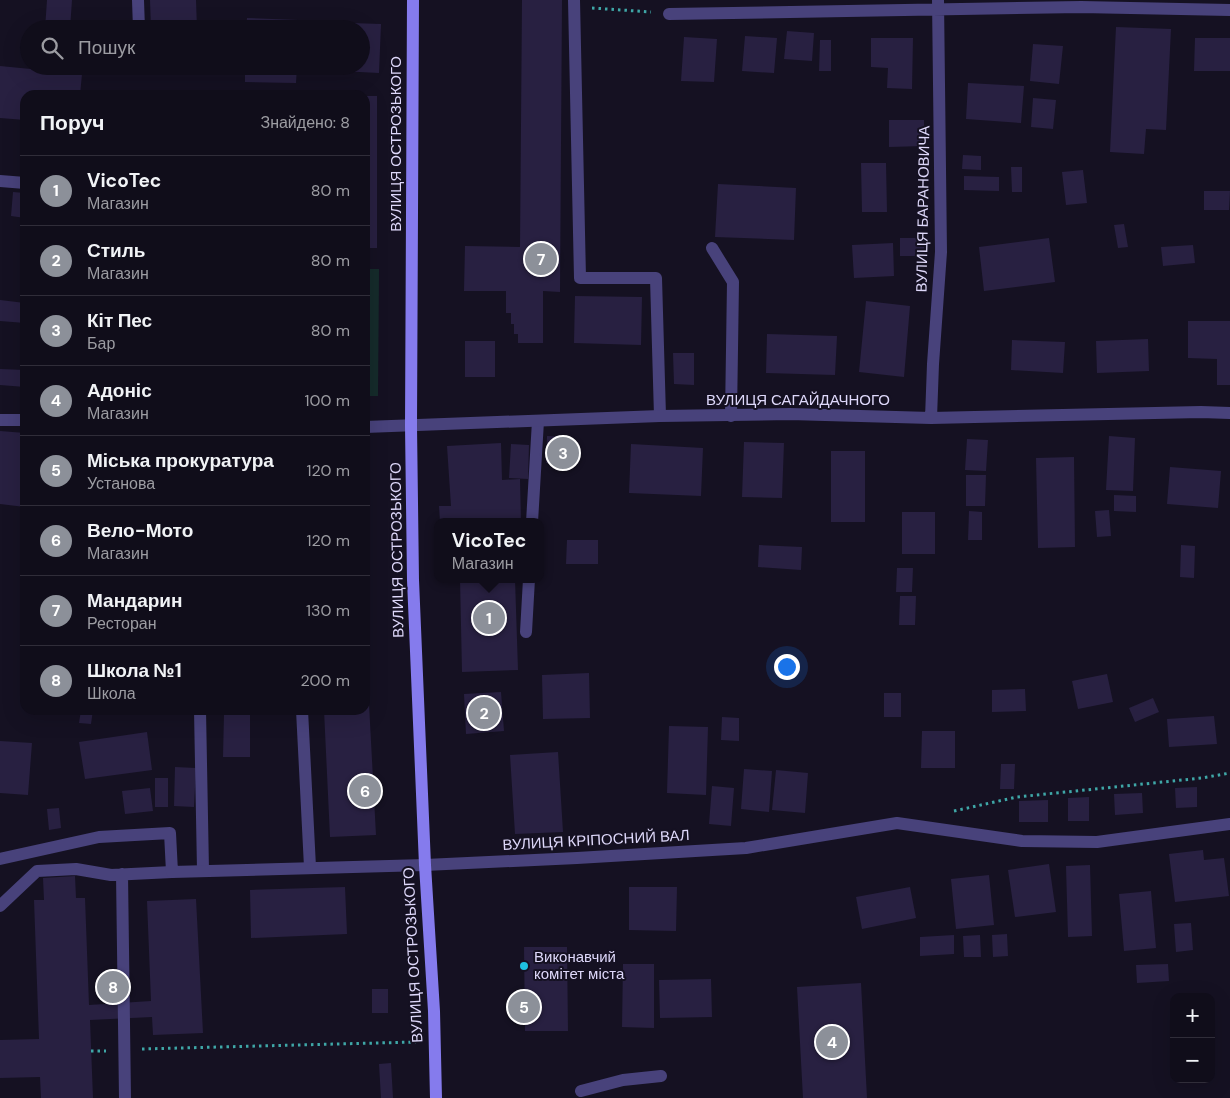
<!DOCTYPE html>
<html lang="uk">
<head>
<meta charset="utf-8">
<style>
	:root { --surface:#100d1a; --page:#191623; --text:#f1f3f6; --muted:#9c9ca2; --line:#302d39; --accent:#8c9099 }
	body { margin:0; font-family:"DM Sans",sans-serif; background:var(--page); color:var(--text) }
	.controls { position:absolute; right:15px; bottom:15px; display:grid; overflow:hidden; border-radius:10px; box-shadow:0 5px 20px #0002 }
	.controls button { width:45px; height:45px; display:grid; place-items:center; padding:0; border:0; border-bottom:1px solid var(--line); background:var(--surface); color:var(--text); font:25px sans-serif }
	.you { position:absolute; left:786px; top:666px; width:18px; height:18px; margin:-12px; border:4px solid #fff; border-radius:50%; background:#1a73e8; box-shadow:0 0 0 8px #1a73e833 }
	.badge { display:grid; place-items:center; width:32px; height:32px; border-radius:50%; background:var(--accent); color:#fff; font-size:16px; font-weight:700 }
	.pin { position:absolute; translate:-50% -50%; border:2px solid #fff; box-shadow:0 1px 5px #0006 }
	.popup { position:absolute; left:434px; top:518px; width:110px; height:65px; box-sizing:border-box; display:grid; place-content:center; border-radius:10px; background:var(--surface); filter:drop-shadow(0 1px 4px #0005); font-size:16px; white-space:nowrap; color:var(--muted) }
	.popup b { font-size:19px; color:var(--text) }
	.popup::after { content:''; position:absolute; left:50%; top:100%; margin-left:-10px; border:10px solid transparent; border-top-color:var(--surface) }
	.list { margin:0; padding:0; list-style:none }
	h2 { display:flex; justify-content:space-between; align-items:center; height:65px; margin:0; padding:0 20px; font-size:21px }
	h2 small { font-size:16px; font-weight:400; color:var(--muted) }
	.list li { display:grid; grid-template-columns:32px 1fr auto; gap:15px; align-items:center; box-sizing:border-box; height:70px; padding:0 20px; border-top:1px solid var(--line) }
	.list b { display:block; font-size:19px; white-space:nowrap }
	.list p { margin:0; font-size:16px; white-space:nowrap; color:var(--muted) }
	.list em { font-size:16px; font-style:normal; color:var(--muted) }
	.icon { flex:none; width:28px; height:28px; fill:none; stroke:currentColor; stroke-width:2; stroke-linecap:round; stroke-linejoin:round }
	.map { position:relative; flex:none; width:1230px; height:1098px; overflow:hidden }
	.search { position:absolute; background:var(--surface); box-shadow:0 5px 20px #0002; left:20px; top:20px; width:350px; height:55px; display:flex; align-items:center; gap:12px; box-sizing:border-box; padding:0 18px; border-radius:28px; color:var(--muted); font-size:19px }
	.panel { position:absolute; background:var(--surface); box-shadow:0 5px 20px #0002; left:20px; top:90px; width:350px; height:625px; border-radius:15px }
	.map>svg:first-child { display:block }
</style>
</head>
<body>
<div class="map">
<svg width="1230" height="1098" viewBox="0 0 1230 1098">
	<rect width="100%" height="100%" fill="#151122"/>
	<!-- green -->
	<path fill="#152b2b" d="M365,269H379L378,396H365Z"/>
	<!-- building -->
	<path fill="#282041" d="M47,0H72L70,29H45Z
		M150,0H196L197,29H151Z
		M522,0H562L560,292L543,291V343H518V334H514V324H511V313H506V291H464L465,246L520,247Z
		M247,18L298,20V29H246Z
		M321,22L381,24L379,73L320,70V66H361V29H321Z
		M1116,27L1171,29L1166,130L1146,129L1144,154L1110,152Z
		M787,31L814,33L812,61L784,59Z
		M745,36L777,38L774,73L742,71Z
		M684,37L717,39L714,82L681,81Z
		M871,38H913L912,89L887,88L888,68L871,67Z
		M1195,38H1230V71H1194Z
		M820,40H831V71H819Z
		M1033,44L1063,46L1059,84L1030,81Z
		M0,66L82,74L80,95H25V120L0,118Z
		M245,66H297L296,83L245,82Z
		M968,83L1024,86L1021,123L966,119Z
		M365,96H377V248H365Z
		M1033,98L1056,100L1053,129L1031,127Z
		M889,120H924V146L889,147Z
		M963,155L981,156V170L962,169Z
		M861,163H886L887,212H862Z
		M1011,167H1022V192H1012Z
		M1083,170L1087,203L1066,205L1062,172Z
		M964,176L999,177V191L964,190Z
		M718,184L796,188L794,240L715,237Z
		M1204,191H1230L1229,210H1204Z
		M13,192L25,193V218L11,216Z
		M1124,224L1128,247L1118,248L1114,225Z
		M900,238H928V256H900Z
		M1049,238L1055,282L984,291L979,247Z
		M893,243L894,276L854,278L852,245Z
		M1193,245L1195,263L1163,266L1161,247Z
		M575,296L642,297L641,345L574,343Z
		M0,300L25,303V323L0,321Z
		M866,301L910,306L904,377L859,372Z
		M1188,321H1230V385H1217V359L1188,358Z
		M767,334L837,336L835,375L766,373Z
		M1148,339L1149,371L1097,373L1096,341Z
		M1012,340L1065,342L1063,373L1011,370Z
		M465,341H495V377H465Z
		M673,353H694V385L674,384Z
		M0,369L25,370V387L0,385Z
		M0,431L25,433V507L0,504Z
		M547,436L570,437L568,464L546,463Z
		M1109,436L1135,438L1133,491L1106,490Z
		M967,439L988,440L986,471L965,470Z
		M744,442L784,443L782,498L742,497Z
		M501,443L502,480L520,479L521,522H440L439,506H451L447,446Z
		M511,444L529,445L528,479L509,478Z
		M631,444L703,448L701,496L629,493Z
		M831,451H865V522H831Z
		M1074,457L1075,547L1038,548L1036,458Z
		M1170,467L1221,471L1218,508L1167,504Z
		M966,475H986L985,506H966Z
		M1114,495L1136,496V512L1114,511Z
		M1109,510L1111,536L1097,537L1095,511Z
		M969,511L982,512V540H968Z
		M902,512H935V554H902Z
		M567,540H598V564H566Z
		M759,545L802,547L801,570L758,567Z
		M1181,545L1195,546L1194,578L1180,577Z
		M897,568H913L912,592H896Z
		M460,579H515L518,670L462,672Z
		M900,596H916L915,625H899Z
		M23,623H25V663H23Z
		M589,673L590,718L543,719L542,675Z
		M1107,674L1113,702L1078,709L1072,681Z
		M1025,689L1026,711L992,712V690Z
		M501,692L504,731L466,734L464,694Z
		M884,693H901V717H884Z
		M1153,698L1159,712L1135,722L1129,708Z
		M365,704H369L376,835L330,837L324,710H365Z
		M81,710H93L91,724L79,723Z
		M224,714L250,715V757H223Z
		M1214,716L1217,744L1169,747L1167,719Z
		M722,717L739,718V741L721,740Z
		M669,726L708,727L706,795L667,793Z
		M922,731H955V768H921Z
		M147,732L152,770L85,779L79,742Z
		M0,741L32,743L28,795L0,793Z
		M558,752L563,832L515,834L510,755Z
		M1001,764H1015L1014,789H1000Z
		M175,767L196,768L194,807L174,806Z
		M744,769L772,771L769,812L741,809Z
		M776,770L808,773L805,813L772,810Z
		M155,778H168V807H155Z
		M712,786L734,788L731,826L709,824Z
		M1197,787V807L1176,808L1175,788Z
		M150,788L153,811L125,814L122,791Z
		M1142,793L1143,813L1115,815L1114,794Z
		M1089,797V821H1068V798Z
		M1048,800V822H1019V801Z
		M59,808L61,828L49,830L47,809Z
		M1203,850L1204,860L1224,858L1229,896L1175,902L1169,854Z
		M1049,864L1056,912L1015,917L1008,870Z
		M1090,865L1092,936L1068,937L1066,866Z
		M989,875L994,925L956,929L951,879Z
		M75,876L76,898H85L89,1005L151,1001L147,901L196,899L203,1033L153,1035L152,1017L90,1020L93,1098H41L40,1077L0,1078V1040L39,1039L34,900H44L43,878Z
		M345,887L347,934L251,938L250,890Z
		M629,887H677L676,931L629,930Z
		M910,887L916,918L862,929L856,897Z
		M1151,891L1156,948L1124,951L1119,894Z
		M1191,923L1193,950L1176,952L1174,924Z
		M1007,934L1008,956L993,957L992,935Z
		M954,935V954L920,956V937Z
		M980,935L981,957H964L963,936Z
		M524,947H567L568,1031H525Z
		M623,964H654V1028L622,1027Z
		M1168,964L1169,981L1137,983L1136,965Z
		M711,979L712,1017L660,1018L659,980Z
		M861,983L867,1098H803L797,987Z
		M372,989H388V1013H372Z
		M391,1063L393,1098H381L379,1064Z"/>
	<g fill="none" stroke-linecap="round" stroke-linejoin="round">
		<!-- path -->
		<path stroke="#3fa7a7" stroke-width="3" stroke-dasharray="2.5 4" stroke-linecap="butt" d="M592,8L651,12
			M954,811L1017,797L1202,778L1230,773
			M142,1049L416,1042
			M91,1051H106"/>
		<!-- service -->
		<path stroke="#48427b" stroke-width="12" d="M138,0L139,29
			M574,0L580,278H656L660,416
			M140,66V68H179
			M712,248L733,282L731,416
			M532,522L538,421
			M526,632L529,579
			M200,710L203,870
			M302,710L310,867
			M122,874L125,1098
			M0,906L37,871L76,869L111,875L172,872
			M581,1091L623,1080L661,1076"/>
		<!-- minor -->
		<path stroke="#48427b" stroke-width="12" d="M669,14L1081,7L1230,10
			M0,181L25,183
			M931,418L933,364L941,252L938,0
			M0,420H25
			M365,427L660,416L790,414L931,418L1201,412L1230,413
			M0,859L99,837L170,833L172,872L425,865L577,858L746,848L897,823L1022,841L1097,842L1230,824"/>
		<!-- secondary -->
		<path stroke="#857bed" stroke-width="12" d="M413,0L411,426L413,580L425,865L434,1011L436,1098"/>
	</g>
	<!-- markers -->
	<circle fill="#1ec1e0" stroke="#151122" stroke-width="2" cx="524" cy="966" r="5"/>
	<g text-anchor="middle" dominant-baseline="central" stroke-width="4" stroke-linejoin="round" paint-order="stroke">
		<!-- street labels -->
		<g font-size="15" fill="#ded8fa" stroke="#151122">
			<text transform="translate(396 144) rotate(-90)">ВУЛИЦЯ ОСТРОЗЬКОГО</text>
			<text transform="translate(923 209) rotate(-89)">ВУЛИЦЯ БАРАНОВИЧА</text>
			<text x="798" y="400">ВУЛИЦЯ САГАЙДАЧНОГО</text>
			<text transform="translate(397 550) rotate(-91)">ВУЛИЦЯ ОСТРОЗЬКОГО</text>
			<text transform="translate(596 840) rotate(-3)">ВУЛИЦЯ КРІПОСНИЙ ВАЛ</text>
			<text transform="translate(413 955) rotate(-93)">ВУЛИЦЯ ОСТРОЗЬКОГО</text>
		</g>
		<!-- poi labels -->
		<g font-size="15" fill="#ded8fa" stroke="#151122" text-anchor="start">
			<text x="534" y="957">Виконавчий<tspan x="534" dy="17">комітет міста</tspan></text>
		</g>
	</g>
</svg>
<div class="controls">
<button>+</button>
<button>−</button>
</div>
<div class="you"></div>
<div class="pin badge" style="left:489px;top:618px">1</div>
<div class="popup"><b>VicoTec</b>Магазин</div>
<div class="pin badge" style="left:484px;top:713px">2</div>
<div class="pin badge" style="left:563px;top:453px">3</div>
<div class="pin badge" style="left:832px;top:1042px">4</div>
<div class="pin badge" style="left:524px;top:1007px">5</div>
<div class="pin badge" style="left:365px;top:791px">6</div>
<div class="pin badge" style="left:541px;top:259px">7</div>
<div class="pin badge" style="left:113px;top:987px">8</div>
<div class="search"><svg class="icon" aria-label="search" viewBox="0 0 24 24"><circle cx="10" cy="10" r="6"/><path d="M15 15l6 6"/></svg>Пошук</div>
<section class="panel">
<h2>Поруч<small>Знайдено: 8</small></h2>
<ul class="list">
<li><span class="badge">1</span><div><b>VicoTec</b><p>Магазин</p></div><em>80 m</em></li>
<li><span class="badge">2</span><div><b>Стиль</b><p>Магазин</p></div><em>80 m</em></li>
<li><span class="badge">3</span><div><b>Кіт Пес</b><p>Бар</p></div><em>80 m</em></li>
<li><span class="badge">4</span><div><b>Адоніс</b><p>Магазин</p></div><em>100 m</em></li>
<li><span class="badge">5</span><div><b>Міська прокуратура</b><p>Установа</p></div><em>120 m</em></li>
<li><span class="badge">6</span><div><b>Вело-Мото</b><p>Магазин</p></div><em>120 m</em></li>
<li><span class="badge">7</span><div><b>Мандарин</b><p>Ресторан</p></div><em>130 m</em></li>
<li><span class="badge">8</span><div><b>Школа №1</b><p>Школа</p></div><em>200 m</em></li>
</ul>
</section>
</div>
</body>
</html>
